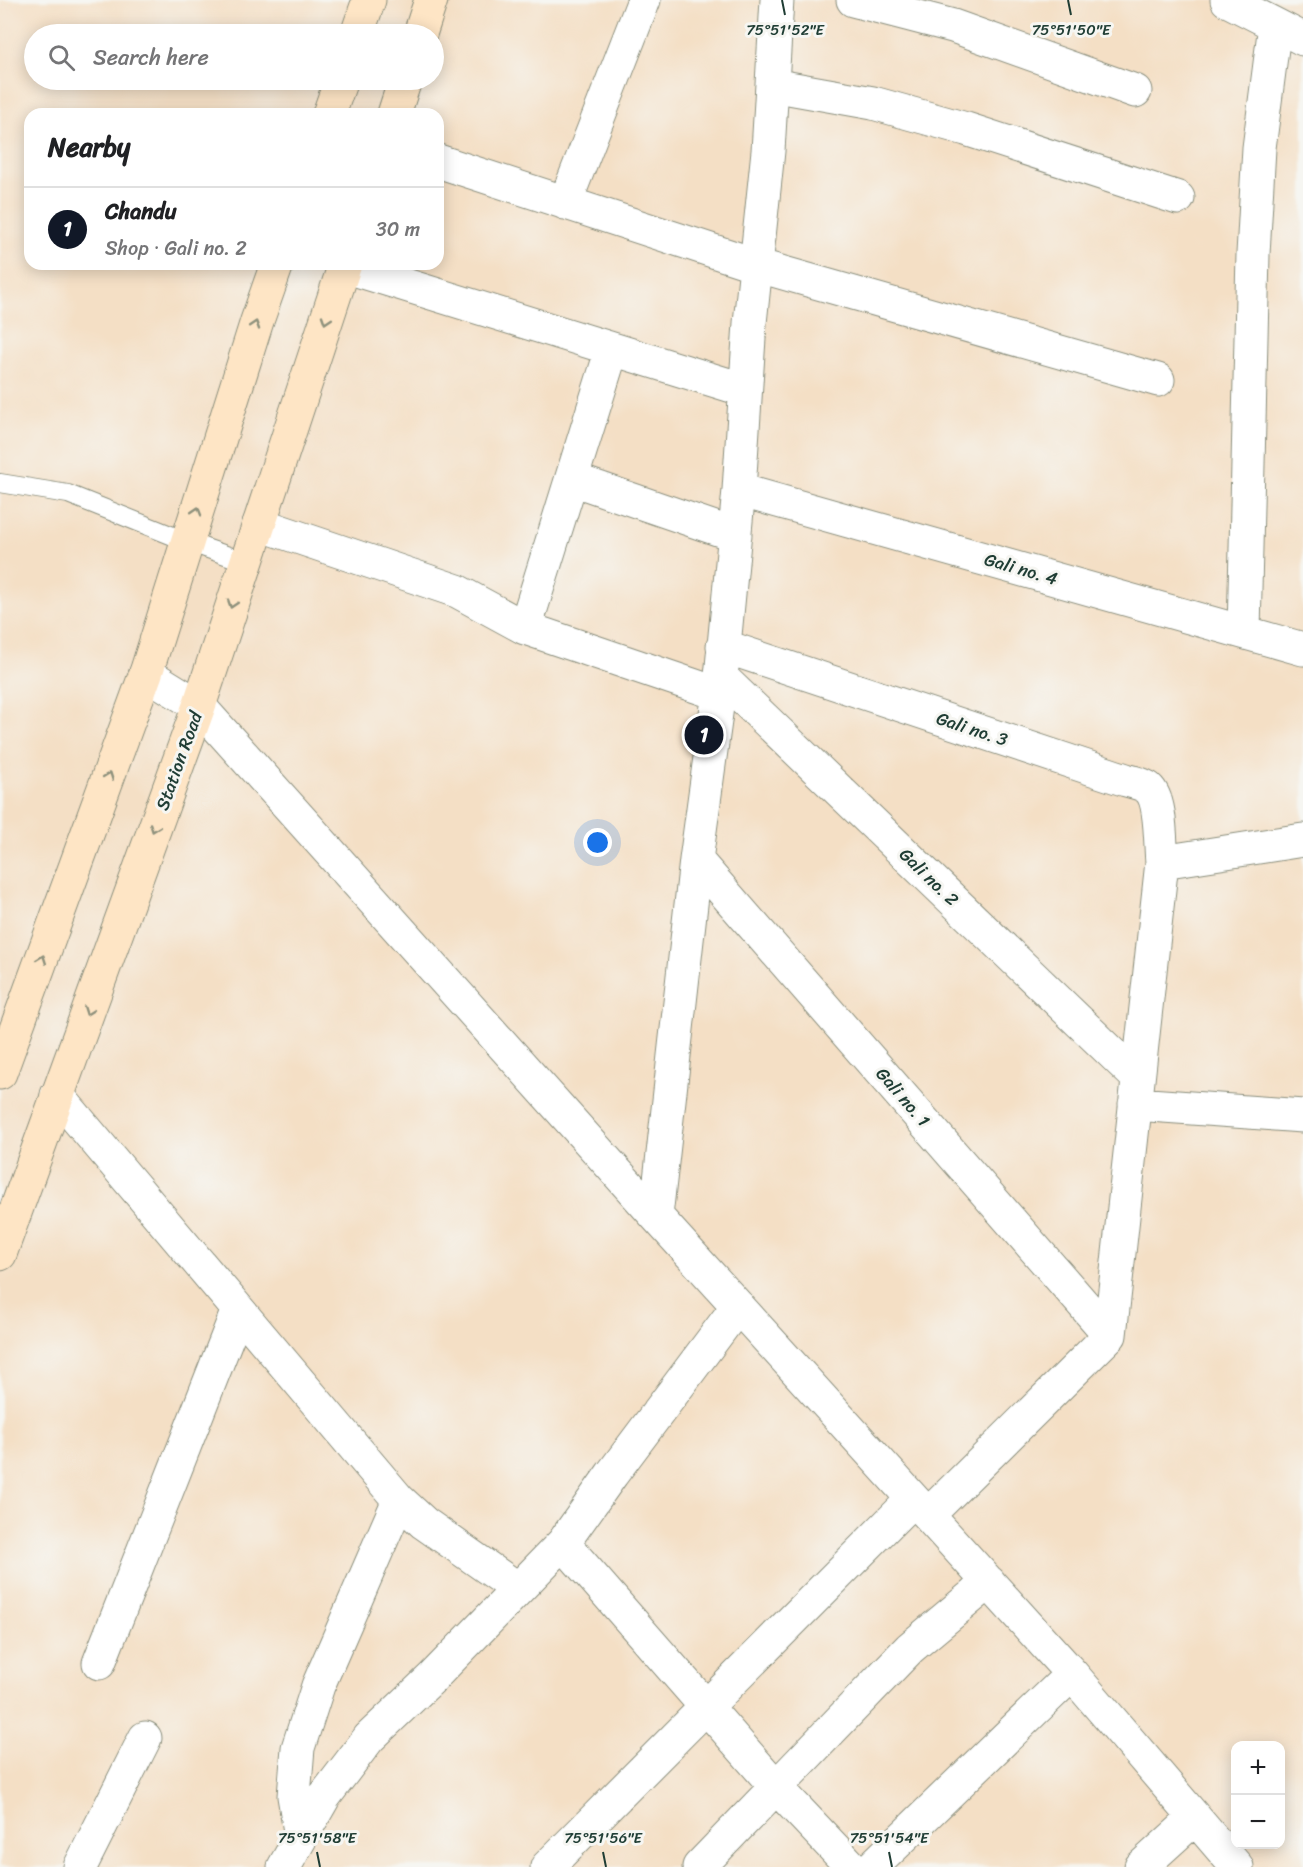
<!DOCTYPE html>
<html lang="en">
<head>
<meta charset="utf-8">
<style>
	:root { --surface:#fff; --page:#f6f6f6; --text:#202124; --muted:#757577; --line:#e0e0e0; --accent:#111827 }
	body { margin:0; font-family:Sriracha,sans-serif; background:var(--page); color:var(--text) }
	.controls { position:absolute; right:18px; bottom:18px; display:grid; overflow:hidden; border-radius:12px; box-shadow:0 3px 15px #0003 }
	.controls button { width:54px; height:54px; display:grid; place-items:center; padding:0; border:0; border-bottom:2px solid var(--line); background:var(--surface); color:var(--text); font:30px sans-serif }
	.you { position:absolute; left:598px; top:843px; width:21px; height:21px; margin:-15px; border:4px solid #fff; border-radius:50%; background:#1a73e8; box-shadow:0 0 0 9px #1a73e833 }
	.badge { display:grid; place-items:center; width:39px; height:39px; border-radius:50%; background:var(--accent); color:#fff; font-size:20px; font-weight:700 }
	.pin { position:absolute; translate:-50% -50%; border:3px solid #fff; box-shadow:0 2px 6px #0006 }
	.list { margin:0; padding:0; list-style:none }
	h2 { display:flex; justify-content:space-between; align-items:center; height:78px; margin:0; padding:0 24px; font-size:26px }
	h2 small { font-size:20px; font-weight:400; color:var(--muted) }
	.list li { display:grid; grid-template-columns:39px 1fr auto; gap:18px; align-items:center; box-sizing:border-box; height:84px; padding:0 24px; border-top:2px solid var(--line) }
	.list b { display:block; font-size:22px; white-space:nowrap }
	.list p { margin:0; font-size:20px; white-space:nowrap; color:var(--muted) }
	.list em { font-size:20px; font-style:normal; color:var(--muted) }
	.icon { flex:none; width:33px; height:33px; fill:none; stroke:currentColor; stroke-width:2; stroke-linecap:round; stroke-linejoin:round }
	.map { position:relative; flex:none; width:1303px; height:1867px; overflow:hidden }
	.search { position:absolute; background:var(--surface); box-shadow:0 3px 15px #0003; left:24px; top:24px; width:420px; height:66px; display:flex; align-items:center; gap:15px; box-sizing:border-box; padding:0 21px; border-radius:33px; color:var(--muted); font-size:22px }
	.panel { position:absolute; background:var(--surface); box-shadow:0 3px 15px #0003; left:24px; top:108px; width:420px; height:162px; border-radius:18px }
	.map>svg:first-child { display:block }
</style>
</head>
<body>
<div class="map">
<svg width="1303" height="1867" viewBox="0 0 1303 1867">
	<rect width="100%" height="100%" fill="#f6f6f2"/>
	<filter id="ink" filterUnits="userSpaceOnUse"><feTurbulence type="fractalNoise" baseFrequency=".0167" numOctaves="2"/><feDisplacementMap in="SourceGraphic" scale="12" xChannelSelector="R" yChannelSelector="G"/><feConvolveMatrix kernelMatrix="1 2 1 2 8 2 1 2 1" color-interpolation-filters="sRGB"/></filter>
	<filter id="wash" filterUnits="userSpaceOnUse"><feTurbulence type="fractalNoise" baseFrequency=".008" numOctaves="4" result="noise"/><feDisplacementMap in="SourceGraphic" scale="24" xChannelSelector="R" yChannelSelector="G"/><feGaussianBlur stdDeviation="1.35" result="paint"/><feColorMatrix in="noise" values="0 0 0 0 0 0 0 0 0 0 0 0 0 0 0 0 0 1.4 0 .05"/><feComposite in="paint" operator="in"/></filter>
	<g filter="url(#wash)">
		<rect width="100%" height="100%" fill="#f4dfc5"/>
	</g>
	<g filter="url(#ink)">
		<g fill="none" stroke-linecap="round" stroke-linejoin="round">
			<defs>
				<path id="lane" d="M0,483L68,494L188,542L246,562"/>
				<path id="street" d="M853,0L953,26L1135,91
					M1227,0L1303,39
					M772,85L873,103L966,129L1178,198
					M438,161L756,265L1158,380
					M565,203L644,0
					M344,266L745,390
					M572,479L735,535
					M739,490L1303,649
					M259,524L457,591L525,628L719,694
					M525,628L612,349
					M1244,632L1253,254L1259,148L1275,25
					M723,646L1126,780C1133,782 1143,784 1148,788C1162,800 1160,844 1162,862L1110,1335L928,1515
					M146,673L199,706L656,1216L1072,1674L1237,1867
					M721,677L1138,1078
					M696,860L1110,1335
					M1162,862L1303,840
					M57,1095L399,1500L424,1523L518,1589
					M1135,1104L1303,1116
					M656,1216L696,860L721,677L739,490L750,323L768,151L777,0
					M563,1543L777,1788L852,1867
					M99,1663L238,1310
					M301,1837L294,1796L298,1748L318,1686L399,1500
					M80,1867L145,1738
					M284,1867L324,1797L369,1738L432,1678L563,1543L612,1474L738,1306
					M547,1867L913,1499
					M699,1867L910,1648L989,1582
					M872,1867L1072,1674
					M1141,1867L1195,1818"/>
				<path id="secondary" d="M357,34L369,0
					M420,34L431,0
					M329,114L341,80
					M394,114L405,80
					M0,1073L146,673L257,321L277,264
					M0,1254L199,706L345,264"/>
			</defs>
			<!-- lane casing -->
			<use href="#lane" stroke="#8a8e7c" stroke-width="20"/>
			<!-- street casing -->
			<use href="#street" stroke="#8a8e7c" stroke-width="35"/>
			<!-- secondary casing -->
			<use href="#secondary" stroke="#8a8e7c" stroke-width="35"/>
			<!-- lane -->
			<use href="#lane" stroke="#fff" stroke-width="18"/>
			<!-- street -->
			<use href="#street" stroke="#fff" stroke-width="33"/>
			<!-- secondary -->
			<use href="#secondary" stroke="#fee5c5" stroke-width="33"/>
		</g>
		<!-- one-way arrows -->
		<defs><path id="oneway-chevron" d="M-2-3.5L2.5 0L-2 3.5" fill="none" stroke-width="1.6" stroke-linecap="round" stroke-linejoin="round" transform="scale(1.5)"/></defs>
		<g stroke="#8e917c">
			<use href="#oneway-chevron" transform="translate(326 320) rotate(108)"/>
			<use href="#oneway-chevron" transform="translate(255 325) rotate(-72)"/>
			<use href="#oneway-chevron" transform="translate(197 511) rotate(-73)"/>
			<use href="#oneway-chevron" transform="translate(232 604) rotate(108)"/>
			<use href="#oneway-chevron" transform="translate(109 776) rotate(-70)"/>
			<use href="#oneway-chevron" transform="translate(154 828) rotate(110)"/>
			<use href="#oneway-chevron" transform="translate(42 959) rotate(-70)"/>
			<use href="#oneway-chevron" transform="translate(88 1011) rotate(110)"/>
		</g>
	</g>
	<!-- ticks -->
	<path fill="none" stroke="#1f3d34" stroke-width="2" d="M782,0L785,15M1068,0L1071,15M317,1852L320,1867M603,1852L606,1867M889,1852L892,1867"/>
	<g text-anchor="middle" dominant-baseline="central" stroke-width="6" stroke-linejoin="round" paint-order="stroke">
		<!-- street labels -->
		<g font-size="18" fill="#1f3d34" stroke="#f6f6f2">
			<text transform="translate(1021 569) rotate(16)">Gali no. 4</text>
			<text transform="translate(972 729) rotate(18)">Gali no. 3</text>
			<text transform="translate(179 761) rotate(-70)">Station Road</text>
			<text transform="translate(929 877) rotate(44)">Gali no. 2</text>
			<text transform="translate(903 1097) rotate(49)">Gali no. 1</text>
		</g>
	</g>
	<g font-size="15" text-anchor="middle" fill="#1f3d34" stroke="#f6f6f2" stroke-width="6" stroke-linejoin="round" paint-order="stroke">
		<text x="785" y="35">75°51'52"E</text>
		<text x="1071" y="35">75°51'50"E</text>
		<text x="317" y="1843">75°51'58"E</text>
		<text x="603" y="1843">75°51'56"E</text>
		<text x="889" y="1843">75°51'54"E</text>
	</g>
</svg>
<div class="controls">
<button>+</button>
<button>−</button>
</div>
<div class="you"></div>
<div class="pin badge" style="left:704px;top:735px">1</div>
<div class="search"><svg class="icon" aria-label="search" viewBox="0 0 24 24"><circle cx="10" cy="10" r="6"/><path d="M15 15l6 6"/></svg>Search here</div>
<section class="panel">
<h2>Nearby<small></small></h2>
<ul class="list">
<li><span class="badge">1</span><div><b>Chandu</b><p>Shop · Gali no. 2</p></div><em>30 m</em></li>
</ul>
</section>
</div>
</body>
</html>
